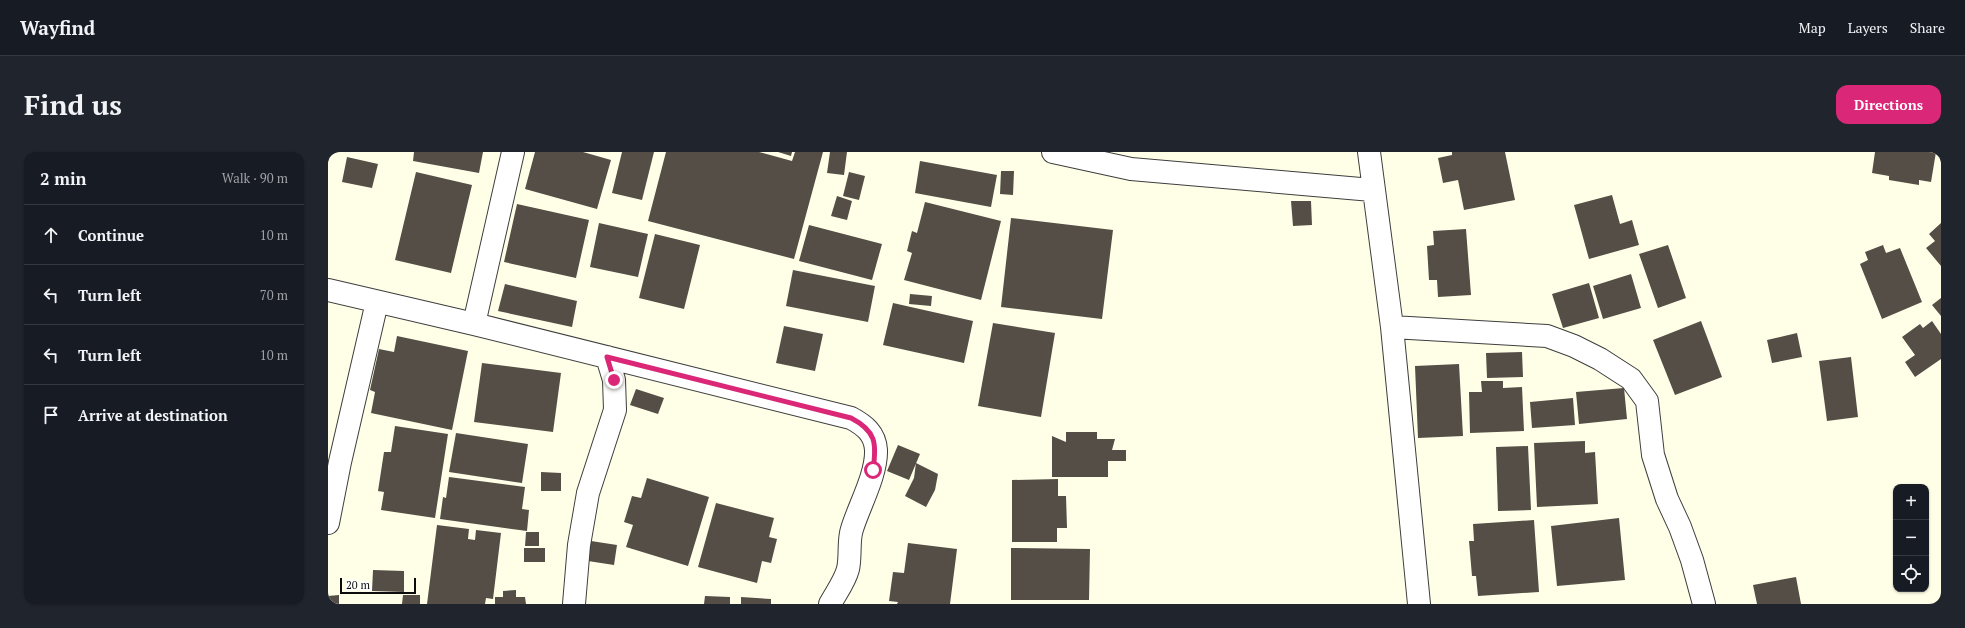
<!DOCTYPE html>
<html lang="en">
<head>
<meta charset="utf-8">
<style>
	:root { --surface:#171b24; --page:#20242c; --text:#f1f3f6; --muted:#9ea1a6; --line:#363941; --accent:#db2777 }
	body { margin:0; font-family:"PT Serif",serif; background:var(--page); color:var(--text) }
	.controls { position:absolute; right:12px; bottom:12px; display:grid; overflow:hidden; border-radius:8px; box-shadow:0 1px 3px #0004 }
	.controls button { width:36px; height:36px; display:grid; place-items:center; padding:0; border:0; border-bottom:1px solid var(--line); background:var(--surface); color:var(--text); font:20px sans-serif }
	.scale { position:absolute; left:12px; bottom:10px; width:76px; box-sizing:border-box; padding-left:4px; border:2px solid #0b0b0b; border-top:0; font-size:11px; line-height:14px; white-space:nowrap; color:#0b0b0b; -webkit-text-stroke:3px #fff; paint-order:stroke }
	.stop { position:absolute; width:12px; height:12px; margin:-9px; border:3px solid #db2777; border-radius:50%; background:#fff }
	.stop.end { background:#db2777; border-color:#fff; box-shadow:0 1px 4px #0008 }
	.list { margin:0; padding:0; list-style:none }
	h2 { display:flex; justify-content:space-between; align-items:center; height:52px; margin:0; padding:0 16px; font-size:17px }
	h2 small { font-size:13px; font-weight:400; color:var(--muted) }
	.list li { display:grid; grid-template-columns:26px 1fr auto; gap:12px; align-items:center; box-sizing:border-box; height:60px; padding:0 16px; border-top:1px solid var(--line) }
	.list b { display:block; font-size:15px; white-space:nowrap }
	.list em { font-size:13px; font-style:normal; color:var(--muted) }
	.icon { flex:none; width:22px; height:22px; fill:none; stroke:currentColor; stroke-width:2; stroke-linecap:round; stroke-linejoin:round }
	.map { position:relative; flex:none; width:1613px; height:452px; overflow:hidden; border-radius:12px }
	header { display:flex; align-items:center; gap:24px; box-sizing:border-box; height:56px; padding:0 20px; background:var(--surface); border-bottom:1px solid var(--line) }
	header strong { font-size:19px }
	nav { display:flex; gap:22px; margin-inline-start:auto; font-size:14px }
	.intro { display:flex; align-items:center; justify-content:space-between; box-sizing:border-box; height:96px; padding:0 24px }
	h1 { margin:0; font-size:28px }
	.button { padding:10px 18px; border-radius:12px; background:var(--accent); color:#fff; font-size:14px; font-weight:700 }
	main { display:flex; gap:24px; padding:0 24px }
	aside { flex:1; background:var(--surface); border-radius:12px; box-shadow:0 1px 3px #0004 }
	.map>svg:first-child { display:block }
</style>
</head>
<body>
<header>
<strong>Wayfind</strong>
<nav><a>Map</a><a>Layers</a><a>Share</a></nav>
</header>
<div class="intro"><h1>Find us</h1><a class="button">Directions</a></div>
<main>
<aside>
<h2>2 min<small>Walk · 90 m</small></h2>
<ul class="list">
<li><svg class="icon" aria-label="ahead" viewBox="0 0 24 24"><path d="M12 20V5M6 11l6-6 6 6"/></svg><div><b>Continue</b></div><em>10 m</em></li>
<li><svg class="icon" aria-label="left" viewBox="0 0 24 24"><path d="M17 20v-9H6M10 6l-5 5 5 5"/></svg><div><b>Turn left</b></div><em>70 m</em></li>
<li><svg class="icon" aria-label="left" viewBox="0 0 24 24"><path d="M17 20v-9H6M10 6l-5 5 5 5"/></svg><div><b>Turn left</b></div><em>10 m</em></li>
<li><svg class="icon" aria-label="arrive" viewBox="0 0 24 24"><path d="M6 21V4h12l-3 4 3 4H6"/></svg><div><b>Arrive at destination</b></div></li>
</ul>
</aside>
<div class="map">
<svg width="1613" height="452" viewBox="0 0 1613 452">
	<rect width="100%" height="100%" fill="#ffffe8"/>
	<!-- building -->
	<path fill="#544e46" d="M86,0H155L151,21L85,9Z
		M207,0H255L283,8L269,57L197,37Z
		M294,0H326L314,48L284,41Z
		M338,0H431L464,9L467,0H495L466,107L320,69Z
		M450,0H464L463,4Z
		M502,0H519L516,23L499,21Z
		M1124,0H1177L1187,48L1136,58L1130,28L1115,31L1110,6L1124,3Z
		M1547,0H1608L1603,30L1591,28V33L1561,28V24L1544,21Z
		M19,5L50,12L44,36L14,30Z
		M592,9L669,23L663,55L587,41Z
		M673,19H686L685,43L672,42Z
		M88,20L144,33L123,121L67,108Z
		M521,20L537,24L531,48L515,44Z
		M1284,43L1292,72L1304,68L1311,93L1261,107L1246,53Z
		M509,44L524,49L519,68L503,64Z
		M963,49H983L984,73L965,74Z
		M597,50L673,69L653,148L576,128L584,101L579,99L584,79L589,81Z
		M189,52L261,68L248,126L176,110Z
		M683,66L785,78L774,167L673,155Z
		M271,71L320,82L310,125L262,115Z
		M1613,71V114L1598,96L1607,89L1601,82Z
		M481,73L554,92L544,128L471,109Z
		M1138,77L1143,143L1110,145L1109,128H1101L1099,94L1106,93L1105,79Z
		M327,82L372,93L356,157L311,146Z
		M1340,93L1358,146L1330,156L1311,102Z
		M1555,93L1558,101L1572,96L1594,150L1554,167L1532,112L1540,108L1537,100Z
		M465,118L547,134L540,170L458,154Z
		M1303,122L1313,156L1275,167L1265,134Z
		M1261,131L1271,166L1235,176L1224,142Z
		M177,132L249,149L244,175L170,159Z
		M582,142L604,144L603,154L581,152Z
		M1613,146V164L1604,153Z
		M565,151L645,169L636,211L555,193Z
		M1373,169L1394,225L1347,243L1325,188Z
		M1604,169L1613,182V207L1587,225L1577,210L1587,203L1574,185L1592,172L1595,176Z
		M665,171L727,181L713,265L650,254Z
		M456,174L495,182L487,219L448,211Z
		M1469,181L1474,205L1444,211L1439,188Z
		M69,184L140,199L124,278L43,261L47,240L42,238L51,197L66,200Z
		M1194,200L1195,225L1159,226L1158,201Z
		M1523,205L1530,265L1499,269L1491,209Z
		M154,211L233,221L225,280L146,270Z
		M1131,212L1135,284L1090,286L1087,214Z
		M1153,229H1175V236L1194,235L1196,279L1142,281L1141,240H1154Z
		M1296,236L1299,267L1251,272L1248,240Z
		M308,237L336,246L330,262L302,253Z
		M1245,246L1247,273L1204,276L1202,250Z
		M67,274L120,282L107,366L53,358L56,340L50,339L56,300H63Z
		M738,280H769V287H787L784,298H798V309H780V325H724V284L738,290Z
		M128,281L200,292L194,331L121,320Z
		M1257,289V301L1267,300L1270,352L1209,355L1206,291Z
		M570,293L592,302L581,328L559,319Z
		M1200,294L1203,358L1170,359L1168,295Z
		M588,311L610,322L607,338L598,355L577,344L586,326Z
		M213,320L233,321V339H213Z
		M121,325L197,335L194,357L201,358L199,379L112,367L115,345L118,346Z
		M319,326L381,345L360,414L298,395L305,373L296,370L304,344L313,346Z
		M730,327V344H738L739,376H729V390H684V328Z
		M388,351L446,366L441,385L449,387L443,411L434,409L429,431L370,415Z
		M1291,366L1297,428L1229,434L1223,374Z
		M1206,368L1211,440L1150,444L1148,424H1144L1141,389H1146L1145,372Z
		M109,373L141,377L140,387L147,388L148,378L173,381L165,447L158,446L157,452H99Z
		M198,380H211V394H197Z
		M263,389L289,393L286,413L260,409Z
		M580,391L629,397L622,452H569L570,450L561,449L565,420L576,421Z
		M196,396H217V410H196Z
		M683,396L762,397L761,448H683Z
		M45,418L76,419V440L44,439Z
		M1468,425L1473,452H1429L1425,433Z
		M188,438V445H197L198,452H167V445H175V439Z
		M11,443V452H0V444Z
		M75,443H92V452H74Z
		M377,444L402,445V452H376Z
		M413,445L443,447V452H413Z"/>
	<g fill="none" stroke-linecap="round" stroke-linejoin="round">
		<defs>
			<path id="street" d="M725,0L803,17L1044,38
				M1041,0L1064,175L1091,452
				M0,138L146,172L523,266C536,273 547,281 548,298C549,322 531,354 524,377C520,389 523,404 520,417C517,429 508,441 502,452
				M146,172L185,0
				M1064,175L1219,184L1246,194L1272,207L1303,227L1319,249L1325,303L1339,347L1352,375L1364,408L1376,452
				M0,371L12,310L49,150
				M246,452L251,393L260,341L287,258L286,228L279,205"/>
		</defs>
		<!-- street casing -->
		<use href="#street" stroke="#3e3e3e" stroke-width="24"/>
		<!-- street -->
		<use href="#street" stroke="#fff" stroke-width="22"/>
	</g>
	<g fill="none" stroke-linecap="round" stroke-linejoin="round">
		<!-- route -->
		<path stroke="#db2777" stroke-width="5" d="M286,228L279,205L523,266C548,279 549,291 545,318"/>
	</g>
</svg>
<div class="controls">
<button>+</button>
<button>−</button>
<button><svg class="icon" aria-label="locate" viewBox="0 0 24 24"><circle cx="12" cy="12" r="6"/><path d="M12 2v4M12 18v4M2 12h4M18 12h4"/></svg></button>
</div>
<div class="scale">20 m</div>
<div class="stop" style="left:545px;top:318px"></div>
<div class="stop end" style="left:286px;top:228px"></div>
</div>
</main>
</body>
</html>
